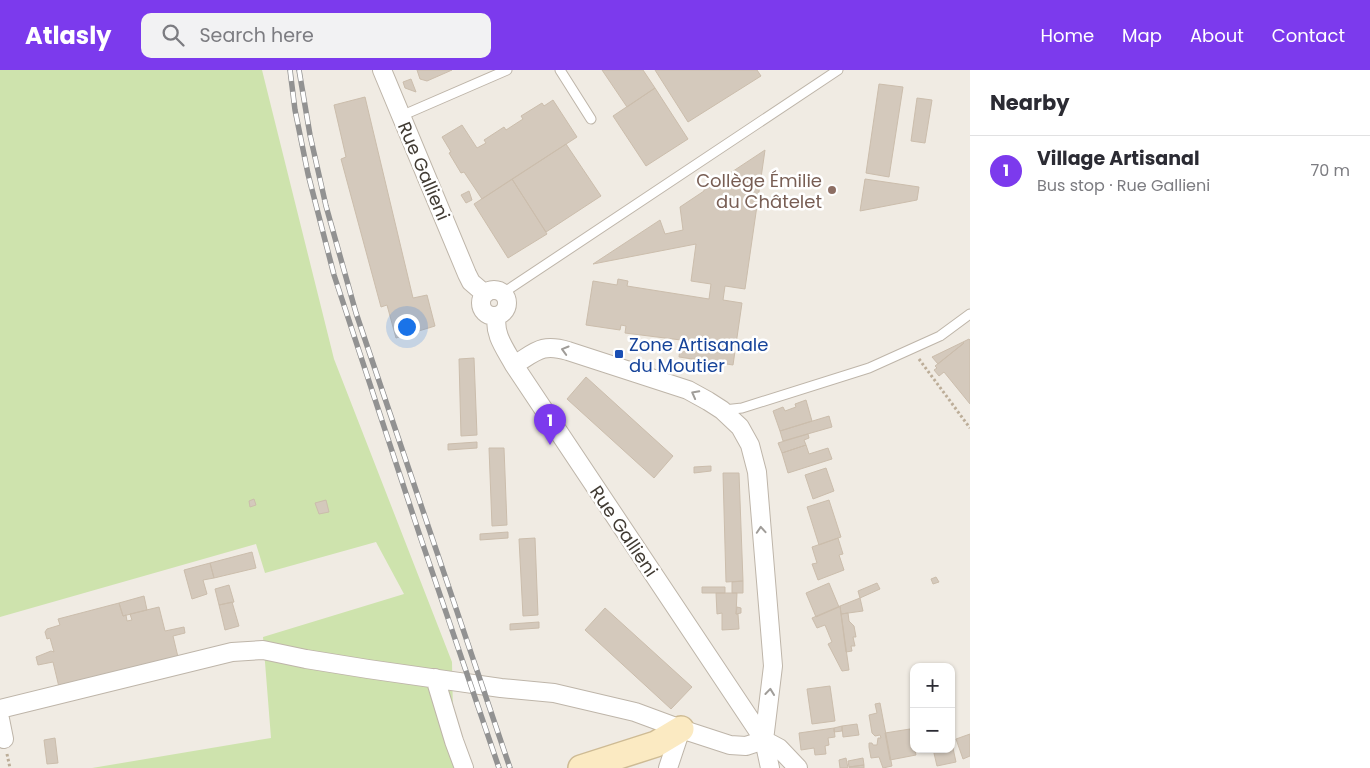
<!DOCTYPE html>
<html lang="en">
<head>
<meta charset="utf-8">
<style>
	:root { --surface:#fff; --page:#f2f2f3; --text:#2b2b33; --muted:#7c7c81; --line:#e1e1e2; --accent:#7c3aed }
	body { margin:0; font-family:Poppins,sans-serif; background:var(--page); color:var(--text) }
	.controls { position:absolute; right:15px; bottom:15px; display:grid; overflow:hidden; border-radius:10px; box-shadow:0 1px 4px #0004 }
	.controls button { width:45px; height:45px; display:grid; place-items:center; padding:0; border:0; border-bottom:1px solid var(--line); background:var(--surface); color:var(--text); font:25px sans-serif }
	.you { position:absolute; left:406px; top:256px; width:18px; height:18px; margin:-12px; border:4px solid #fff; border-radius:50%; background:#1a73e8; box-shadow:0 0 0 8px #1a73e833 }
	.badge { display:grid; place-items:center; width:32px; height:32px; border-radius:50%; background:var(--accent); color:#fff; font-size:16px; font-weight:700 }
	.pin { position:absolute; translate:-50% -41px; filter:drop-shadow(0 1px 2px #0008) }
	.pin::after { content:''; position:absolute; top:26px; width:18px; height:15px; background:inherit; clip-path:polygon(0 0,100% 0,50% 100%) }
	.list { margin:0; padding:0; list-style:none }
	h2 { display:flex; justify-content:space-between; align-items:center; height:65px; margin:0; padding:0 20px; font-size:21px }
	h2 small { font-size:16px; font-weight:400; color:var(--muted) }
	.list li { display:grid; grid-template-columns:32px 1fr auto; gap:15px; align-items:center; box-sizing:border-box; height:70px; padding:0 20px; border-top:1px solid var(--line) }
	.list b { display:block; font-size:19px; white-space:nowrap }
	.list p { margin:0; font-size:16px; white-space:nowrap; color:var(--muted) }
	.list em { font-size:16px; font-style:normal; color:var(--muted) }
	.icon { flex:none; width:28px; height:28px; fill:none; stroke:currentColor; stroke-width:2; stroke-linecap:round; stroke-linejoin:round }
	.map { position:relative; flex:none; width:970px; height:698px; overflow:hidden }
	header { display:flex; align-items:center; gap:30px; box-sizing:border-box; height:70px; padding:0 25px; background:var(--accent); color:#fff }
	header strong { font-size:24px }
	nav { display:flex; gap:28px; margin-inline-start:auto; font-size:18px }
	.search { width:350px; height:45px; background:var(--page); display:flex; align-items:center; gap:12px; box-sizing:border-box; padding:0 18px; border-radius:10px; color:var(--muted); font-size:19px }
	main { display:flex }
	aside { flex:1; background:var(--surface) }
	.map>svg:first-child { display:block }
</style>
</head>
<body>
<header>
<strong>Atlasly</strong>
<div class="search"><svg class="icon" aria-label="search" viewBox="0 0 24 24"><circle cx="10" cy="10" r="6"/><path d="M15 15l6 6"/></svg>Search here</div>
<nav><a>Home</a><a>Map</a><a>About</a><a>Contact</a></nav>
</header>
<main>
<div class="map">
<svg width="970" height="698" viewBox="0 0 970 698">
	<rect width="100%" height="100%" fill="#f0ebe3"/>
	<!-- green -->
	<path fill="#cee3ad" d="M0,0H262L334,289L452,592L454,698H92L271,668L263,567L404,524L376,472L265,503L256,474L0,547Z"/>
	<!-- building -->
	<path fill="#d4c9bc" stroke="#cbbdac" d="M417,0H452L427,11L420,9Z
		M602,0H643L655,18L627,37Z
		M655,0H757L761,6L688,52Z
		M411,9L416,22L405,18L403,12Z
		M879,14L903,17L889,107L866,103Z
		M655,18L688,69L646,96L613,46Z
		M365,27L413,228L427,225L435,256L396,268L387,235L381,237L341,89L346,87L334,35Z
		M917,28L932,30L925,73L911,71Z
		M553,30L577,67L482,129L464,102L461,103L449,83L451,82L442,67L462,55L477,78L486,73L484,70L504,57L506,60L523,49L521,46L542,33L544,36Z
		M566,74L601,126L546,162L512,109Z
		M765,80L745,219L725,216L723,230L742,233L733,295L679,287L681,270L625,263L626,256L621,255L620,260L586,255L593,211L617,215L618,209L628,211L627,216L709,229L711,214L691,211L696,174L593,194L660,150L665,164L683,160L680,137L704,121V119H706Z
		M512,109L547,164L508,188L474,134Z
		M865,109L919,117L917,130L860,141Z
		M469,121L472,130L466,133L461,125Z
		M969,269L970,270V334L944,302L939,306L934,300L937,298L935,296L964,273L963,272Z
		M963,272L964,273L938,294L932,287Z
		M474,288L477,365L461,366L459,289Z
		M586,307L673,386L654,408L567,329Z
		M806,330L812,351L780,361L773,341L783,337L785,341L796,337L795,334Z
		M829,346L832,357L783,371L780,361Z
		M808,364L809,368L804,370L806,375L782,383L778,373Z
		M477,372V378L448,380V374Z
		M806,375L809,384L828,378L832,389L788,403L782,383Z
		M489,378H504L507,455L492,456Z
		M711,396V401L694,403V397Z
		M826,398L834,421L813,429L805,405Z
		M723,403H739L743,511L726,512Z
		M254,429L256,435L250,437L249,431Z
		M326,430L329,442L319,444L315,433Z
		M829,430L841,467L819,475L807,437Z
		M508,462V468L480,470V464Z
		M535,468L538,545L523,546L519,469Z
		M838,468L843,484L839,485L844,500L818,510L812,494L817,493L812,477Z
		M252,482L256,498L214,508L210,493Z
		M210,493L214,508L203,510L207,524L192,529L184,500Z
		M936,507L939,512L933,514L931,509Z
		M743,511V523H732V512Z
		M829,513L839,537L816,547L806,523Z
		M877,513L880,519L860,528L858,521Z
		M229,515L234,532L219,535L215,519Z
		M702,517H725V523H702Z
		M716,523H737L736,544H738L739,559L722,560V543L717,544Z
		M144,526L147,540L123,546L119,533Z
		M860,528L863,541L841,544L840,536Z
		M232,532L239,556L225,560L219,535Z
		M119,533L123,546L126,545L127,551L132,550L130,544L159,537L165,561L184,557L185,563L173,566L178,587L122,603L121,600L59,617L53,592L38,595L36,587L51,581L54,582L50,568L47,569L45,562L47,559L60,555L58,549Z
		M840,536L849,600L842,601L828,574L832,572L825,555L817,558L812,548Z
		M737,537L741,538V543L736,544Z
		M605,538L692,617L671,639L585,560Z
		M848,543L849,551L854,556L856,567H853L855,576H851L852,581L846,582L841,544Z
		M539,552V558L510,560V554Z
		M830,616L835,651L812,654L807,619Z
		M880,633L892,696L883,698L879,687L871,688L869,677V673H872L873,675H877L878,668H881L880,665L875,666L872,663L869,645L877,643L875,634Z
		M857,654L859,665L843,667L842,656Z
		M842,656V661L834,662V658Z
		M834,658L835,667L828,668L829,675L825,676L826,684L815,685L814,678L801,680L799,663Z
		M910,659L916,685L890,690L885,663Z
		M970,664V686L963,689L956,669Z
		M55,668L58,693L47,694L44,670Z
		M951,669L956,692L937,696L933,679H951Z
		M846,688L848,698H840L839,690Z
		M863,688L864,695L849,697L848,691Z
		M864,695V698H850L849,697Z"/>
	<g fill="none" stroke-linecap="round" stroke-linejoin="round">
		<defs>
			<path id="lane" d="M560,0L591,49
				M401,46L507,0
				M503,223L838,0
				M724,340L742,338L869,298L940,266L970,244"/>
			<path id="street" d="M382,0L467,204L471,212L485,224
				M481 233a13 13 0 1 1 26 0a13 13 0 1 1-26 0Z
				M497,246C493,264 506,280 514,295L764,670L770,698
				M514,295C536,282 541,273 568,281L688,320L708,331L722,340L740,357L750,375L757,402L773,596L764,670
				M435,608L454,671L464,698
				M0,639L232,582L263,580L306,589L368,599L501,618L554,623L635,642L681,659L730,675L746,676L764,670
				M0,649L4,669
				M764,670L779,678L798,698
				M668,698L681,659"/>
			<path id="secondary" d="M581,698L656,674L681,659"/>
		</defs>
		<!-- lane casing -->
		<use href="#lane" stroke="#beb5a9" stroke-width="11"/>
		<!-- street casing -->
		<use href="#street" stroke="#beb5a9" stroke-width="20"/>
		<!-- secondary casing -->
		<use href="#secondary" stroke="#cebb94" stroke-width="28"/>
		<!-- path -->
		<path stroke="#bcad98" stroke-width="3" stroke-dasharray="2.5 2.5" stroke-linecap="butt" d="M919,289L970,358
			M7,684L10,698"/>
		<!-- lane -->
		<use href="#lane" stroke="#fff" stroke-width="9"/>
		<!-- street -->
		<use href="#street" stroke="#fff" stroke-width="18"/>
		<!-- secondary -->
		<use href="#secondary" stroke="#fbeac2" stroke-width="25"/>
		<defs>
			<path id="rail" d="M290,0L295,40L308,104L334,205L420,466L499,698
				M299,0L310,65L326,136L356,243L510,698"/>
		</defs>
		<!-- rail casing -->
		<use href="#rail" stroke="#929292" stroke-width="5.5"/>
		<!-- rail -->
		<use href="#rail" stroke="#fff" stroke-width="4" stroke-dasharray="11" stroke-linecap="butt"/>
	</g>
	<!-- one-way arrows -->
	<defs><path id="oneway-chevron" d="M-2-3.5L2.5 0L-2 3.5" fill="none" stroke-width="1.6" stroke-linecap="round" stroke-linejoin="round" transform="scale(1.25)"/></defs>
	<g stroke="#a09d99">
		<use href="#oneway-chevron" transform="translate(565 280) rotate(-164)"/>
		<use href="#oneway-chevron" transform="translate(695 324) rotate(-152)"/>
		<use href="#oneway-chevron" transform="translate(761 460) rotate(-94)"/>
		<use href="#oneway-chevron" transform="translate(770 622) rotate(-84)"/>
	</g>
	<!-- markers -->
	<circle fill="#8d6e63" stroke="#fff" stroke-width="2" cx="832" cy="120" r="5"/>
	<rect fill="#1a4fb4" stroke="#fff" stroke-width="2" x="614" y="279" width="10" height="10" rx="2.5"/>
	<g text-anchor="middle" dominant-baseline="central" stroke-width="5" stroke-linejoin="round" paint-order="stroke">
		<!-- street labels -->
		<g font-size="18" fill="#413b33" stroke="#fff">
			<text transform="translate(424 101) rotate(67)">Rue Gallieni</text>
			<text transform="translate(624 461) rotate(56)">Rue Gallieni</text>
		</g>
		<!-- education labels -->
		<g font-size="18" fill="#785e54" stroke="#fff" text-anchor="end">
			<text x="822" y="110">Collège Émilie<tspan x="822" dy="21">du Châtelet</tspan></text>
		</g>
		<!-- transit labels -->
		<g font-size="18" fill="#164399" stroke="#fff" text-anchor="start">
			<text x="629" y="274">Zone Artisanale<tspan x="629" dy="21">du Moutier</tspan></text>
		</g>
	</g>
</svg>
<div class="controls">
<button>+</button>
<button>−</button>
</div>
<div class="you"></div>
<div class="pin badge" style="left:550px;top:375px">1</div>
</div>
<aside>
<h2>Nearby<small></small></h2>
<ul class="list">
<li><span class="badge">1</span><div><b>Village Artisanal</b><p>Bus stop · Rue Gallieni</p></div><em>70 m</em></li>
</ul>
</aside>
</main>
</body>
</html>
